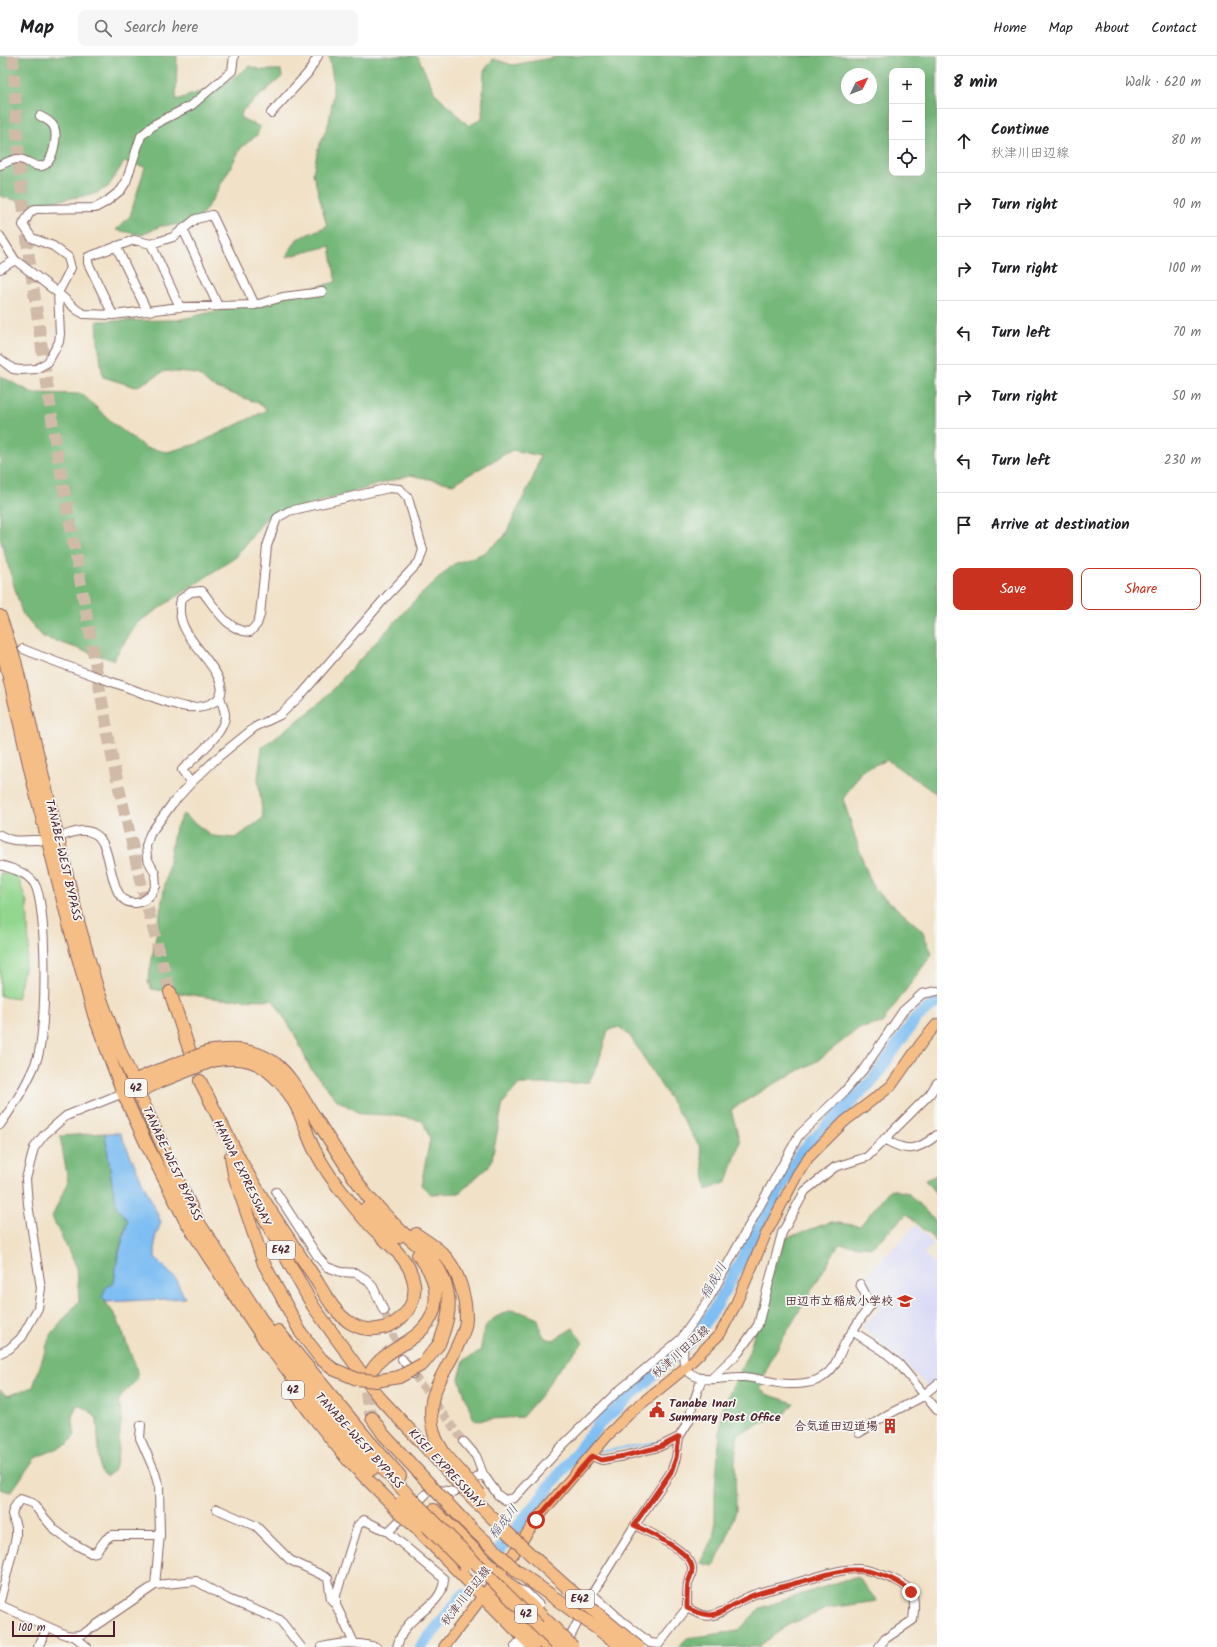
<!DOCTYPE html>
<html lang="en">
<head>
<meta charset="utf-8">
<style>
	:root { --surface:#fff; --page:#f6f6f6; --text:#202124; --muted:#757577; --line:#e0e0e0; --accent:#c8321e }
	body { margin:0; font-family:Kalam,"Klee One",sans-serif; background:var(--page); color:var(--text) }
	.controls { position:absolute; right:12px; top:12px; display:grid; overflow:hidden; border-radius:8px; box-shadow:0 4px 16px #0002 }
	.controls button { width:36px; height:36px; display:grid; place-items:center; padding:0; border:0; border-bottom:1px solid var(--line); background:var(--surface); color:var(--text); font:20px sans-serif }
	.compass { position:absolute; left:841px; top:12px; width:36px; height:36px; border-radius:50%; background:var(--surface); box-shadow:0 4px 16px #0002; rotate:47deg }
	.scale { position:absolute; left:12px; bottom:10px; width:103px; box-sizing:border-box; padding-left:4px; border:2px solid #4a1f2b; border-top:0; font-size:11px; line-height:14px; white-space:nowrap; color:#4a1f2b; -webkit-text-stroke:3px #f6f6f2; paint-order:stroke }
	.stop { position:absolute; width:12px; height:12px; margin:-9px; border:3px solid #c8321e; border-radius:50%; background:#fff }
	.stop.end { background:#c8321e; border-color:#fff; box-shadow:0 1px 4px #0008 }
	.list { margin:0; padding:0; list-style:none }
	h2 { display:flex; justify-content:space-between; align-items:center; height:52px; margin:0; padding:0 16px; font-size:17px }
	h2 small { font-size:13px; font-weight:400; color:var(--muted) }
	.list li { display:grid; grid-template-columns:26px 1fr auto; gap:12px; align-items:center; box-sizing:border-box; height:64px; padding:0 16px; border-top:1px solid var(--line) }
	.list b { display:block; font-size:15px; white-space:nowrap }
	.list p { margin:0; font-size:13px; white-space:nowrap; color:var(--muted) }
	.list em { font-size:13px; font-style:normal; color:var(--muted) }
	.actions { display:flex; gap:8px; padding:12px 16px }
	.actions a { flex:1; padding:9px 0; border:1px solid var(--accent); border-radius:8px; text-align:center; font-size:14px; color:var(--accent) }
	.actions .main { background:var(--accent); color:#fff }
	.icon { flex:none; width:22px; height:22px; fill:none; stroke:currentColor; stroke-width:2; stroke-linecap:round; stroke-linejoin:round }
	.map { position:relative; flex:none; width:937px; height:1591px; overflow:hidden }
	header { display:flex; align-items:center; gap:24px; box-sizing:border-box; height:56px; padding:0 20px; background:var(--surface); border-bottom:1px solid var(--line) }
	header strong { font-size:19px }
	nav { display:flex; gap:22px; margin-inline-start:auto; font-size:14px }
	.search { width:280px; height:36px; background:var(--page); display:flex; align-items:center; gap:10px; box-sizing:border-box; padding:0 14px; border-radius:8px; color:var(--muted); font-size:15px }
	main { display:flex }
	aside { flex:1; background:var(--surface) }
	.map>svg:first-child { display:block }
</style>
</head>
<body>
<header>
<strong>Map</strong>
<div class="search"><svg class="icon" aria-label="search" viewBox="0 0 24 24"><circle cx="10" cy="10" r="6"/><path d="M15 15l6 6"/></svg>Search here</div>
<nav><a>Home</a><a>Map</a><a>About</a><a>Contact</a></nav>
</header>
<main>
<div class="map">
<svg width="937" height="1591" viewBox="0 0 937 1591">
	<rect width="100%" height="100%" fill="#f6f6f2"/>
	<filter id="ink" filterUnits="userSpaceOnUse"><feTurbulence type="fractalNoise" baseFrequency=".025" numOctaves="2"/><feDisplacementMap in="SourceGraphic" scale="8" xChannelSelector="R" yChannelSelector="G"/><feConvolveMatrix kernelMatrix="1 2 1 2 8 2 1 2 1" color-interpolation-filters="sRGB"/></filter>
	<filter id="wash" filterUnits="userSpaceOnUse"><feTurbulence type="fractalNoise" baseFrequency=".012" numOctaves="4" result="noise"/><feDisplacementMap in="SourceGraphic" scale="16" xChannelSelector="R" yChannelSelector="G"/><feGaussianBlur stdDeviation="0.9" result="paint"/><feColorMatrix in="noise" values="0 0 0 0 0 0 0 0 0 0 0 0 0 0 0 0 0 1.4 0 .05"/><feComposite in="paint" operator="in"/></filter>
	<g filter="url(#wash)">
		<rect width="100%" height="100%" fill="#f1e1c7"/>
		<!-- built -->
		<path fill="#d7d7f8" d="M916,1169L934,1188L924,1198L937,1210V1322L927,1330L901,1304L862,1271L880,1253L868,1240L863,1223Z"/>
		<!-- green -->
		<path fill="#93d78f" stroke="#6e7b5d" d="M0,817L17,819L27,847L29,891L17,943L0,940Z"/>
		<!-- forest -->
		<path fill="#76b87a" stroke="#606c52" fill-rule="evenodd" d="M0,0H177L176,44L224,28L250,10L261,14H281L282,21L242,55L241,62L260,71L257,79L241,92L214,141L196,167L161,170L142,179L116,174L130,160L145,111L124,106L108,131L94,138L33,149L0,140Z
			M329,0H415L418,1L435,37L469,70L482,62L484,15L493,3L513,9L562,0H937V738L887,704L862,714L843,743L864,808L874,833L922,874L932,898L882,967L858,973L817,1005L768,1031L731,1054L740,1086L727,1126L707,1134L700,1091L630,980L619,971L608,974L599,1005L589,1026L560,1028H519L503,1047L491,1108L459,1137L431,1138L421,1129L430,1083L423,1065L391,1059L361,1058L337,1044L310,1012L294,977L273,944L220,943L151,933L148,926L174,776L183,758L212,780L236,782L263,762L258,723L262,691L316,651L413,546L454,508L484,497L504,481L533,422L540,400L512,394L453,428L410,419L266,462L236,501L137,567L113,604L43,581L22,557L0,482V320L33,337L82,338L115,369L146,392L167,396L197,388L267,354L258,347L211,330L198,318L165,315L136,331L103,321L98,286L97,265L178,264L336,226L330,190L286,201L297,183L327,170L313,117L318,93L329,66L333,42V24ZM892,15H922V117H892ZM847,18H871V42H847Z
			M105,1077L112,1127L117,1151L128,1164L117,1201L114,1227L102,1241L117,1262L137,1314V1324L123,1338L118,1346L122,1359L117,1404L113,1415L106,1421L100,1414L97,1363L88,1353L77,1349L72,1360L75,1379L68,1388L35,1402L11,1436L0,1433V1334L7,1340L33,1331L50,1280L79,1245L77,1212L52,1161L68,1125L60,1080Z
			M937,1119V1139L925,1124Z
			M890,1133L908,1137L937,1167V1186L907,1158L872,1191L839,1188L769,1306L760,1333L766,1338L794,1347L787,1356L738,1378L735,1404L736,1454L725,1487L714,1510L700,1507L715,1477V1433L722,1353L749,1296L771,1218L786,1182L831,1166L860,1170Z
			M511,1254L521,1256L538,1263L541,1275L545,1282L553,1284L573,1272L583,1287L555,1318L541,1339L522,1361L474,1364L459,1323L464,1304L480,1296C486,1266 482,1267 511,1254Z
			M857,1520L877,1545L829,1552L788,1569L758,1591H678L687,1582L738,1575L760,1552Z"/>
		<!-- water -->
		<path fill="#7ebef3" stroke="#646e8f" d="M105,1077H120L161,1166L155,1182V1202L175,1222L185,1242L106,1246L102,1241L106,1231L114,1227L117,1205L128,1164L117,1152L112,1127Z"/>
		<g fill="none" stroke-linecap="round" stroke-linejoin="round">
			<!-- stream -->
			<path stroke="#7ebef3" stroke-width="2" d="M599,1396L663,1385L674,1378
				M576,1397L588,1396"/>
			<!-- river -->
			<path stroke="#7ebef3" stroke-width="12" d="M493,1502L600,1367L697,1279L718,1247L781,1131L802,1095L873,1024L916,962L937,946
				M421,1591L463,1539"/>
		</g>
	</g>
	<g filter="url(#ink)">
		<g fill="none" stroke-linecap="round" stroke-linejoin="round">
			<!-- minor-tunnel -->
			<path stroke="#d0baa8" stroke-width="8" stroke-dasharray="8 4" stroke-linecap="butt" d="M384,1255L402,1303
				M414,1319L464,1386"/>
			<!-- highway-tunnel -->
			<path stroke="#d0baa8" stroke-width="12" stroke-dasharray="12 6" stroke-linecap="butt" d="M13,0L19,111L29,201L55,384L113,706L142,831L170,936
				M370,1318C365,1336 365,1344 372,1362"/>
			<defs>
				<path id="minor" d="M271,57L308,17L318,0
					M0,109C6,107 12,103 18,103C27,103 34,112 42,110C53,108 58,80 54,71C51,65 45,63 40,60
					M183,173L218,250
					M0,180L15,204L58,237L77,254L84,258L113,259L180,251L255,249L283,241L322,236
					M151,188L180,251
					M116,190L147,255
					M0,213L15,204
					M113,259L88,207V201L134,184L151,188L173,181L196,163L212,159L255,249
					M0,303L13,313L21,314L36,313L48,306L59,286L60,278L58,237L71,212L68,201L53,190L32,182L23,169L29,158L35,153L95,152L106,146L121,134L126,126L141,80L155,68L192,49L232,15L234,0
					M191,727L182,714C194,702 227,676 225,658C224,652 221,646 220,640
					M0,779C13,787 21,784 36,784C40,784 44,785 48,784C64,782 79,769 95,778C115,789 106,850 136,847C146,846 152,838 156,830L155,817L147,802L146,790L150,778L172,748L191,727L217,702L255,671L280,659L301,639L386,541L419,506L423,494L408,442L400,433L389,432L289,455L277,462L267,490L260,559L257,568L250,576C227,575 215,551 202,535L191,536L181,543C173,576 207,596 219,623C230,646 205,652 187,651C166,648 146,638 126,631C92,619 57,607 23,593
					M0,809C13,813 26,816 34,827C48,849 47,977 37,1003C29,1026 14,1049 0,1069
					M884,1083C906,1096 916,1096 937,1079
					M276,1136L318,1201L327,1211L341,1216L356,1217L366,1223L373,1231L384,1255
					M852,1275L882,1294L899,1308L937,1354
					M681,1283C687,1297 677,1312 695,1320C707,1327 730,1320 744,1321C759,1322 778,1329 792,1328C803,1328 815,1327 824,1320C836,1312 838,1300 845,1287C853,1274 861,1261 871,1249L860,1228
					M0,1297L9,1293L22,1281L38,1252L41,1232L28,1148L26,1123L34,1092L44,1079L66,1060L123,1037
					M402,1303L413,1318
					M711,1323L739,1296L758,1269L782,1177L805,1135L835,1111L867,1101L930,1038L937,1027
					M141,1369L140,1382L154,1414L159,1431L160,1479L155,1529
					M859,1377L887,1359L920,1342L937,1328
					M464,1386L476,1400L483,1418L498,1439L505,1444L514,1442L564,1388L616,1337L681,1283L707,1246L799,1079L843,1037L863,1014L903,955L922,938L937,935
					M592,1400L602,1404L624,1400L659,1391L679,1381
					M217,1453L256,1470L290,1504L328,1522L331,1543L335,1548
					M635,1469C648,1476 692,1496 692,1512C693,1518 690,1522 688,1527C687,1535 687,1544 687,1552
					M388,1476L428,1436L439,1434L454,1436L483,1418
					M517,1533L526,1536L539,1549
					M592,1538L622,1565L650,1587L659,1588L687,1552C695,1556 704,1562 713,1559C726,1556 736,1546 748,1541C763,1534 780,1532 795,1527C816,1522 837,1513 858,1513C870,1513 882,1519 893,1523C915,1533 916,1542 913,1564L885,1583L879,1591
					M0,1545L16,1481V1471L12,1458L14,1452L20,1443L32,1447L55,1474L71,1486L91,1497L96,1496L106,1483L112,1479H160
					M0,1549L66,1579L74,1580L83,1578L155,1529L196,1525L230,1544L280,1564L301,1591
					M74,1580L87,1591
					M354,1587L336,1549V1539L358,1469L364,1464L388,1476L444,1523C443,1546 421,1554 408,1569C403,1575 399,1583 397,1591
					M566,1589L592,1538L635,1469L671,1416L676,1402L679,1381L689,1365L692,1351L702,1322
					M38,1591L48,1571
					M322,1591C342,1586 356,1586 376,1591
					M515,1591L518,1587L522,1591"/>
				<path id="major" d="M444,1591L499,1519L536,1464L608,1379L631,1356L685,1312L720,1278L735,1250L766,1178L797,1119L808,1102L845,1065L891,1030L922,986L937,968"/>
				<path id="highway" d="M0,560L15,605L79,869L97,932L120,995L181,1131L199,1167L270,1277L316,1337L372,1401L408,1439
					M0,582L36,738L71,876L94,959L123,1037L146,1087L184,1162L210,1203L268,1289L295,1324L327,1364L372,1413
					M170,936L195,1011
					M207,996C232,992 255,992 276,1008C288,1018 296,1031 304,1044C321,1070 337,1097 355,1123C360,1129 364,1136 369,1142C379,1152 389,1163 399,1173C416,1189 435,1200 444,1224C453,1247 448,1266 439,1288
					M200,1025C215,1054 229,1084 245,1113C265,1148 288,1182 311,1216C323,1234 333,1257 352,1268C368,1277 388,1274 401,1262C411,1253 416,1240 414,1227C410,1205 394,1193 380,1179C368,1168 357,1155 347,1142C335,1128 323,1110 314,1093C309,1083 306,1073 302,1063C295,1044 284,1028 268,1015C252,1001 231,1001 212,1005
					M129,1030L133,1025L154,1016
					M130,1036H138L159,1026
					M231,1100L234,1119L264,1208L301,1277L321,1303L333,1313
					M244,1126L313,1250L378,1340L420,1385
					M365,1153L398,1181
					M416,1178C425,1184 435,1190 443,1198C459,1215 466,1241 466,1263C466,1270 462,1280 459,1286C443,1324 421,1339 436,1383
					M278,1275L370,1386L400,1420
					M372,1314C382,1298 401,1291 415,1280C444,1258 440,1224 418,1199
					M292,1332L312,1359L348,1404L395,1451
					M372,1362L384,1379L408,1405
					M434,1454L549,1567
					M416,1472L533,1591
					M490,1534L547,1591"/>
			</defs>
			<!-- minor casing -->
			<use href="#minor" stroke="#846362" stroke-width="10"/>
			<!-- major casing -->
			<use href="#major" stroke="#846362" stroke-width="12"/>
			<!-- highway casing -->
			<use href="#highway" stroke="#846362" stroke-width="14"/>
			<!-- minor -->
			<use href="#minor" stroke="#fff" stroke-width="8"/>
			<!-- major -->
			<use href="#major" stroke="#f6be87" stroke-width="10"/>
			<!-- highway -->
			<use href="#highway" stroke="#f6be87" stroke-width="12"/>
			<defs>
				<path id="highway-bridge" d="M154,1016L207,996
					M159,1026L212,1005
					M333,1313L357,1323L376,1325L399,1321L423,1308L439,1288
					M436,1383L444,1397L480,1438
					M420,1385C485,1460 560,1528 638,1591
					M408,1405L464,1465L517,1515L623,1591
					M408,1439L559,1591
					M402,1445L465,1509
					M395,1451L416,1472
					M549,1567L573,1591"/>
			</defs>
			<!-- highway-bridge casing -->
			<use href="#highway-bridge" stroke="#846362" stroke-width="14" stroke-linecap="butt"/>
			<!-- highway-bridge -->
			<use href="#highway-bridge" stroke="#f6be87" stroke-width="12"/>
		</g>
	</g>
	<g fill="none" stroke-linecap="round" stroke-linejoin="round" filter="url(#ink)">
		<!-- route -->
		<path stroke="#c8321e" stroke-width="5" d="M536,1464L592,1400L602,1404L624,1400L660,1391L679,1381L676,1402L671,1416L634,1469C648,1476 692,1496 692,1512C693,1518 689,1522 688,1527C687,1535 687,1544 687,1552C721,1568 720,1553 749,1541C764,1534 780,1532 796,1527C828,1519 850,1507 882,1519C894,1523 902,1527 911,1536"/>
	</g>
	<!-- icons -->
	<defs>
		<symbol id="school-bare" viewBox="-9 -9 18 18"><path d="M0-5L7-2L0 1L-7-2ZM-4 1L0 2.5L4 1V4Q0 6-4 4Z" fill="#c8321e" stroke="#f6f6f2" stroke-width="2.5" paint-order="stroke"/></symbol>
		<symbol id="civic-bare" viewBox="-9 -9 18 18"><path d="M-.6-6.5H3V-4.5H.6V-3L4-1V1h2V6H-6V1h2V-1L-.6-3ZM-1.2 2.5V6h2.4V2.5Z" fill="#c8321e" stroke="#f6f6f2" stroke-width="2.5" paint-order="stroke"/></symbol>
		<symbol id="building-bare" viewBox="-9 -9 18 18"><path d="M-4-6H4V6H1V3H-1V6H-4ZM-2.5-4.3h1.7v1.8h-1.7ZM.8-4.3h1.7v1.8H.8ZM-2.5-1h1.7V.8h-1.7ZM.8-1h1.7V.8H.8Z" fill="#c8321e" stroke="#f6f6f2" stroke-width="2.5" paint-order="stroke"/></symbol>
	</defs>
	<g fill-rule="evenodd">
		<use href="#school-bare" x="894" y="1234" width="22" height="22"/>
		<use href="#civic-bare" x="646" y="1343" width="22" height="22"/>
		<use href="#building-bare" x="879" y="1359" width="22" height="22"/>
	</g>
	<g text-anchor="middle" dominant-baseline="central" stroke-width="3.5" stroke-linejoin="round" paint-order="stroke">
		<!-- shield labels -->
		<g fill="#f6f6f2" stroke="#7e6067" stroke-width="1">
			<rect x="125" y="1023" width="22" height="18" rx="3"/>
			<rect x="267" y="1185" width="28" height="18" rx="3"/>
			<rect x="282" y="1325" width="22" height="18" rx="3"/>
			<rect x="566" y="1534" width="28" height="18" rx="3"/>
			<rect x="515" y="1549" width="22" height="18" rx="3"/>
		</g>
		<g font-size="11" font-weight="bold" fill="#4a1f2b">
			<text x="136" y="1032">42</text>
			<text x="281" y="1194">E42</text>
			<text x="293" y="1334">42</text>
			<text x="580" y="1543">E42</text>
			<text x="526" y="1558">42</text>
		</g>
		<!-- street labels -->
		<g font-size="12" fill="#4a1f2b" stroke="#f6f6f2">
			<text transform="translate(63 804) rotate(77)">TANABE-WEST BYPASS</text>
			<text transform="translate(172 1108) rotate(65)">TANABE-WEST BYPASS</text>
			<text transform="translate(242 1117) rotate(64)">HANWA EXPRESSWAY</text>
			<text transform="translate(681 1296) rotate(-42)">秋津川田辺線</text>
			<text transform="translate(359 1385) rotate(48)">TANABE-WEST BYPASS</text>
			<text transform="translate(446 1413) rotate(47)">KISEI EXPRESSWAY</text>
			<text transform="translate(466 1540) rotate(-52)">秋津川田辺線</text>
		</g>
		<!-- poi labels -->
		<g font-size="12" font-weight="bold" fill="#4a1f2b" stroke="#f6f6f2" text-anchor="end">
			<text x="893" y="1245">田辺市立稲成小学校</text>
			<text x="669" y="1347" text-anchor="start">Tanabe Inari<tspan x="669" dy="14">Summary Post Office</tspan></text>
			<text x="878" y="1370">合気道田辺道場</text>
		</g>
		<!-- water labels -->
		<g font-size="13" font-style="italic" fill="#5a4f67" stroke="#f6f6f2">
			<text transform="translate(714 1225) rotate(-60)">稲成川</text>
			<text transform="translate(504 1466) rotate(-52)">稲成川</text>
		</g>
	</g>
</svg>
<div class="controls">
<button>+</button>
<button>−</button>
<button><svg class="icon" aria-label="locate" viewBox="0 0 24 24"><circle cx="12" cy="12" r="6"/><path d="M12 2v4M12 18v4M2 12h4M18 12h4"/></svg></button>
</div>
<svg class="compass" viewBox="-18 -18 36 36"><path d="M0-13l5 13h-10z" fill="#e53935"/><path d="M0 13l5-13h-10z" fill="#757577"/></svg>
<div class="scale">100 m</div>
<div class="stop" style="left:536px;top:1464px"></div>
<div class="stop end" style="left:911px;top:1536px"></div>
</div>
<aside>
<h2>8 min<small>Walk · 620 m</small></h2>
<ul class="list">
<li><svg class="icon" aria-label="ahead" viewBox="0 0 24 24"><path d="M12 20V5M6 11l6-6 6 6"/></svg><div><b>Continue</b><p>秋津川田辺線</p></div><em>80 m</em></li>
<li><svg class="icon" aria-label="right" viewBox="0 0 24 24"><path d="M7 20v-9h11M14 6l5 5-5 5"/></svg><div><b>Turn right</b></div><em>90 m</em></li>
<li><svg class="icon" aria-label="right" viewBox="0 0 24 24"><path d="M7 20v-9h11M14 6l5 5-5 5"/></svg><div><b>Turn right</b></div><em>100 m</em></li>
<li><svg class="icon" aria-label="left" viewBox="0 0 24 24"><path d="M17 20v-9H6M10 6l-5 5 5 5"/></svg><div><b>Turn left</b></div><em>70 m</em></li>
<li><svg class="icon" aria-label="right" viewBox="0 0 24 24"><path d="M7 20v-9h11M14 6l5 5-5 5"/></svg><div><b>Turn right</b></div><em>50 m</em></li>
<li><svg class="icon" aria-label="left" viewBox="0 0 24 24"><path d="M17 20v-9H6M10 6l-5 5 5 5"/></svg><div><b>Turn left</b></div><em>230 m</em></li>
<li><svg class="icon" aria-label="arrive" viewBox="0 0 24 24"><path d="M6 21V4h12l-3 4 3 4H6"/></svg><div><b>Arrive at destination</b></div></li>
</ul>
<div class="actions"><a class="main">Save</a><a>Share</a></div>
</aside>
</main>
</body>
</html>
